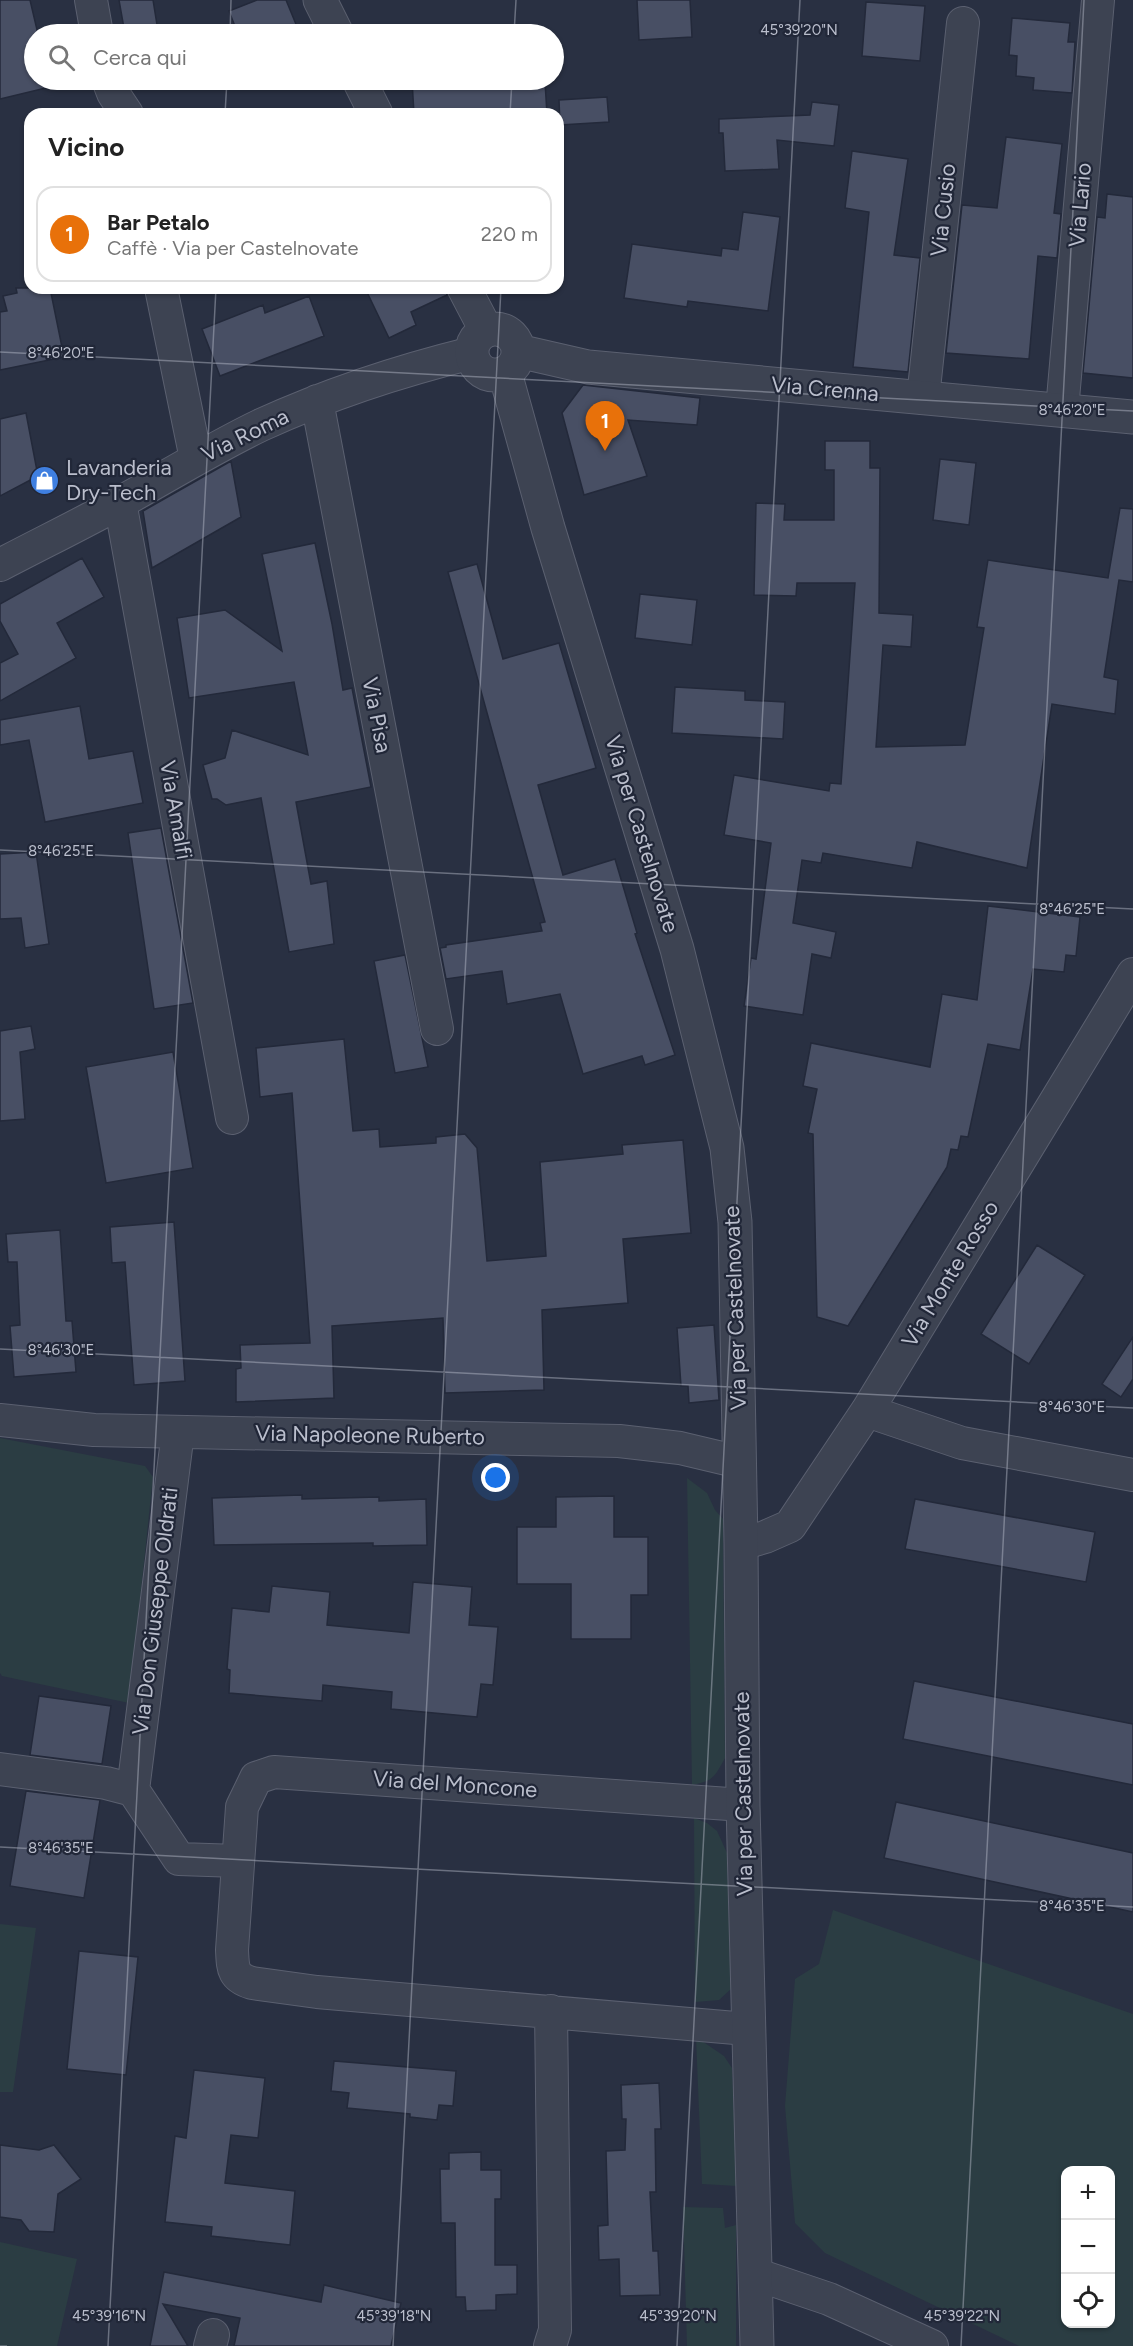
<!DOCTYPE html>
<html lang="it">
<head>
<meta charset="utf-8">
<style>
	:root { --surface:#fff; --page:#f2f2f2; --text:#222; --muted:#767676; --line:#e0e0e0; --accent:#576180 }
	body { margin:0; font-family:Figtree,sans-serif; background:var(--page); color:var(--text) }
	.controls { position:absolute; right:18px; bottom:18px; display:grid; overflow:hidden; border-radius:12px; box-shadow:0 2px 4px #0004 }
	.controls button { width:54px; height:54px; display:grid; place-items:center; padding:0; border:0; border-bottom:2px solid var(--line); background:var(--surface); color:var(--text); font:30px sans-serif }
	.you { position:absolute; left:496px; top:1478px; width:21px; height:21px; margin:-15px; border:4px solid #fff; border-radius:50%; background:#1a73e8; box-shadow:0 0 0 9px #1a73e833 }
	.badge { display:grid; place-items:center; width:39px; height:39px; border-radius:50%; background:var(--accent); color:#fff; font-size:20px; font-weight:700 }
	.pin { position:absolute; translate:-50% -50px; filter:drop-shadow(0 2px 3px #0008) }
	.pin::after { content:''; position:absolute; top:32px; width:21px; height:18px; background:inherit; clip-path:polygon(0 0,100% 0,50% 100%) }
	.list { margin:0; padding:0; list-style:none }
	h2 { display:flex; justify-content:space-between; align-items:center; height:78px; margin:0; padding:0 24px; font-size:26px }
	h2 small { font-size:20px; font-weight:400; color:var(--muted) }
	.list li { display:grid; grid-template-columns:39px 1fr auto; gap:18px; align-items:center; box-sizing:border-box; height:96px; margin:0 12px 12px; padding:0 12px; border:2px solid var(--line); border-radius:18px }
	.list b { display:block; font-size:22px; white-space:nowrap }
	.list p { margin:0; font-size:20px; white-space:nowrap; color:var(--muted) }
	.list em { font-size:20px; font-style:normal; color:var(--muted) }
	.icon { flex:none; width:33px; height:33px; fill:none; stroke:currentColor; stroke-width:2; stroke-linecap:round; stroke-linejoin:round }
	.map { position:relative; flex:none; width:1133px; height:2346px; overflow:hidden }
	.search { position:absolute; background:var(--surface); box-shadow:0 2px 4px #0004; left:24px; top:24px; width:540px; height:66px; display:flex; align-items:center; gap:15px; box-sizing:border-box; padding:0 21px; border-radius:33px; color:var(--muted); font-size:22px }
	.panel { position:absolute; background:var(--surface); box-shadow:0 2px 4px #0004; left:24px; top:108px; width:540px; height:186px; border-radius:18px }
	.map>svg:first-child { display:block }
</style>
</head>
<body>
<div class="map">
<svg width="1133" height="2346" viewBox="0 0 1133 2346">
	<rect width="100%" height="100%" fill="#293042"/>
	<!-- green -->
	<path fill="#2b3d43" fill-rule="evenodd" d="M0,1438L145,1466L153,1477L129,1703L2,1676L0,1673Z
		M687,1478L707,1493L715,1510L723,1519L725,1758C715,1776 714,1781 692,1785Z
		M694,1818L707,1823L717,1831L727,1853L731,1989L719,2000L695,2002Z
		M833,1910L1133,2014V2346H1019L825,2253L795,2223L785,2106L795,1979L819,1964ZM1110,2170V2324H1066V2170Z
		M0,1924L36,1928L13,2092H0Z
		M696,2037L724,2056L732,2068L737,2186L702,2184Z
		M683,2207L723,2208L725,2228L736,2225V2346H687Z
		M0,2242L77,2259L57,2346H0Z"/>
	<!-- building -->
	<path fill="#484f64" stroke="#23293a" stroke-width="1.5" d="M0,0H30L38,34H34V80H48L50,87L0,99Z
		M119,0H153L158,31L125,34Z
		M257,0H286L300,34H238L229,11Z
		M637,0H690L692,37L639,40Z
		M866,2L925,6L920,61L862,56Z
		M1012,18L1070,23L1068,42H1075L1072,93L1033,90L1034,78L1016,76L1017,56L1009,55Z
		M412,80H461V86L545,82L547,114H414Z
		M607,97L609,122L560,125L559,100Z
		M812,102L839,105L834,146L777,140L779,169L725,171L723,133H719V119L810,115Z
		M1006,137L1062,144L1054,213L1061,214L1057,258L1038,256L1029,359L946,353L962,205L997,208Z
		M852,151L908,159L894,255L920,258L908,372L853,367L869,212L845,208Z
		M1107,194L1133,197V378L1083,373L1097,217L1105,218Z
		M743,212L780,217L768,311L688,301L687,307L624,298L632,244L721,256L722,248L738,250Z
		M16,288H50L64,357L0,370V312L7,311L3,296L17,293Z
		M365,288H445L447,295L411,312L416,325L389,338Z
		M309,296L324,336L220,376L202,329L263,305L265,313Z
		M583,385L700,398L697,425L628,420L647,476L584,495L562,413Z
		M26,413L38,476L0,496V419Z
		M825,441H870V468H880L879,613L913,615L911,647L883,645L876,747L965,745L984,628L977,627L988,560L1108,578L1120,508L1133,509V582L1119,580L1104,677L1118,680L1115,714L1052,704L1027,868L917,842L912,868L823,853L821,863L802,860L793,923L836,932L831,958L812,954L803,1015L744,1006L751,958L756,959L771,843L724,835L734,775L829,791L830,783L841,784L855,583H797L796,596L754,595L756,503L785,504L784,520H834V470H825Z
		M940,459L976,463L969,525L933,520Z
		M231,461L241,517L152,568L143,511Z
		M315,543L332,624L343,690L352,688L371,787L296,802L311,884L327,881L334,944L289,952L261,798L226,805L217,799H212L203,765L225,758L232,730L308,755L294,682L189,698L177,618L225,610L282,651L262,554Z
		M82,558L104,597L57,623L76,658L0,701V663L18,654L0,621V604Z
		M477,564L503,659L559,643L596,768L538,785L563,875L615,859L637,933L635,934L675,1055L645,1065L642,1056L583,1074L560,994L507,1004L502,971L446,979L440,948L446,947V945L542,931L540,923L545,922L448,572Z
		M640,594L697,600L692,645L635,638Z
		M675,687L745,691V700L785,702L783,739L672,733Z
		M80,706L89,759L133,751L143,803L45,822L29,740L0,745V720Z
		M161,828L193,1003L154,1009L128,833Z
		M36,852L49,944L25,948L21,918L0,919V854Z
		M988,906L1080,917L1076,956L1066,955L1064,972L1033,969L1020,1050L988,1044L968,1137L961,1136L958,1150L951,1149L947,1167L848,1326L817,1317L813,1134L808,1133L817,1089L803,1086L811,1043L930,1067L942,994L977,1000Z
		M405,955L428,1067L395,1073L374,961Z
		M31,1026L35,1049L20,1052L25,1119L0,1121V1031Z
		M344,1039L353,1131L379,1129L380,1147L436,1143V1137L465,1134L477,1148L487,1261L546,1256L540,1162L623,1154L622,1145L683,1140L691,1233L623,1239L628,1303L542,1310L544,1390L445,1393L443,1318L332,1326L334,1398L236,1402V1369L241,1368L240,1345L310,1343L292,1093L260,1097L256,1048Z
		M173,1052L193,1168L106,1183L86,1067Z
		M174,1222L185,1381L134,1385L125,1262L112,1263L110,1227Z
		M60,1230L66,1321H72L76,1372L14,1377L10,1326L20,1325L17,1262H8L6,1234Z
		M1037,1245L1085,1275L1029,1364L981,1334Z
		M714,1325L719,1400L689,1403L688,1386H681L677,1328Z
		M1133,1337V1379L1121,1397L1102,1384Z
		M302,1495V1499L379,1497V1501L426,1499L427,1545L373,1546V1543L214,1545L212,1498Z
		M614,1496V1537H648V1595H631V1639H571V1584H517V1527H556V1497Z
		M915,1499L1095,1532L1086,1582L905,1549Z
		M413,1582L472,1587L469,1625L498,1627L493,1685L481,1684L477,1717L391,1709L392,1692L323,1685L322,1701L229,1693L230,1670L227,1669L232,1608L269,1612L272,1586L330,1592L327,1625L409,1633Z
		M914,1681L1133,1724V1785L903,1739Z
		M39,1696L111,1706L102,1764L30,1755Z
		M26,1791L100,1800L84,1898L10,1886Z
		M896,1802L1133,1853V1912L884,1858Z
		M79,1951L138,1957L126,2075L67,2069Z
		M334,2061L456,2071L453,2106L439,2105L437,2120L410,2117V2114L347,2108L349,2093L331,2091Z
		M194,2070L265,2078L258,2138L231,2135L225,2183L295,2191L290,2245L211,2236L212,2227L165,2222L175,2136L186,2138Z
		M659,2083L661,2129H655L656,2192H650L653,2251H658L660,2295L620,2296L619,2259L599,2260L598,2226L608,2225L606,2151L625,2150L626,2119H622L621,2085Z
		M0,2145L39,2150L54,2145L81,2179L58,2194L54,2232L29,2231L21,2220L0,2217Z
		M481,2152V2170H501V2199H495V2265H517V2294L496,2295V2310L466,2311L465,2297H456L455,2223H441L440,2169H449V2153Z
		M164,2272L321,2302L324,2285L401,2303L391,2346H234L240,2318L163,2304L188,2346H150Z"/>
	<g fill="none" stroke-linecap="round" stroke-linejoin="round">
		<defs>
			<path id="minor" d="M91,0L97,34
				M108,80L113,93L127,114
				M161,288L196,459
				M923,398L963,23
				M317,401L437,1029
				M1062,410L1098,0
				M120,502L232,1118
				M0,565C40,544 81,524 121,502C168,476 213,448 261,425C329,394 399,371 472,353
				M867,1411L962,1443L1133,1475
				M0,1420L94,1430L619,1441L680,1448L739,1462
				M741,1544L765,1537L790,1526L867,1411L1133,974
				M0,1769L106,1783L133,1790L179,1859L238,1861
				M133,1790L178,1432
				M743,1805L274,1772L256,1778L242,1807L232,1950C233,1968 232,1977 252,1983L317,1992L747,2029
				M755,2274L829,2299L932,2346
				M210,2346L213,2335
				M550,2346L555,2330L551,2011"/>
			<path id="tertiary" d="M320,0L337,34
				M359,80L376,114
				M464,288L486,330
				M472 352a23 23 0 1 1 46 0a23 23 0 1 1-46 0Z
				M518,351L588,367L1133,417
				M505,373L548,528L677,949L727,1148L735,1222L741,1544L743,1805L757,2346"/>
		</defs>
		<!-- minor casing -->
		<use href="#minor" stroke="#5b6070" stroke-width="34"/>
		<!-- tertiary casing -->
		<use href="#tertiary" stroke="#5b6070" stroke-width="35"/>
		<!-- minor -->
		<use href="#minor" stroke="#3d4352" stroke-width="32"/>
		<!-- tertiary -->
		<use href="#tertiary" stroke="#3d4352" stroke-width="33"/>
	</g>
	<!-- ticks -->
	<path fill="none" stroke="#babecc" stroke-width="1.5" stroke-opacity="0.45" d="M230,34L231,0M514,34L516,0M225,114L227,80M510,114L512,80M0,352L1133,411M0,850L1133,909M0,1349L1133,1408M0,1847L1133,1907M0,2346H7M108,2346L216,288M393,2346L501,288M677,2346L800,0M961,2346L1084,0"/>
	<!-- icons -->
	<defs>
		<symbol id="shop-disc" viewBox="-11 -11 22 22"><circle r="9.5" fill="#3f7fe0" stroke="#212738"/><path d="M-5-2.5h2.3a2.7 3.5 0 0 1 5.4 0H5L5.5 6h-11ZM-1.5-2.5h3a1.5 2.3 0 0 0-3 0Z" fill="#fff"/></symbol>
	</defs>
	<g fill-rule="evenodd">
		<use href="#shop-disc" x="28" y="464" width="33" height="33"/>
	</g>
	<g text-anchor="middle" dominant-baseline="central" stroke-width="4.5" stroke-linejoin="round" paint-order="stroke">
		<!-- street labels -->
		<g font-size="22" fill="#babecc" stroke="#212738">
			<text transform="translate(1080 205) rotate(-85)">Via Lario</text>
			<text transform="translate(943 210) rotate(-84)">Via Cusio</text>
			<text transform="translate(825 389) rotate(5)">Via Crenna</text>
			<text transform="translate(245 435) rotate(-26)">Via Roma</text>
			<text transform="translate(377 715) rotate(79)">Via Pisa</text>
			<text transform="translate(176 810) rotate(80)">Via Amalfi</text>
			<text transform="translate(642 834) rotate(73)">Via per Castelnovate</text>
			<text transform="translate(950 1274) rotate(-59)">Via Monte Rosso</text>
			<text transform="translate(735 1308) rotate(-92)">Via per Castelnovate</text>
			<text transform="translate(370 1435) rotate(1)">Via Napoleone Ruberto</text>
			<text transform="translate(155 1611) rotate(-83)">Via Don Giuseppe Oldrati</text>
			<text transform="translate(455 1784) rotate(4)">Via del Moncone</text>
			<text transform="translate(743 1794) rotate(-91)">Via per Castelnovate</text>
		</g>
		<!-- poi labels -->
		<g font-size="22" fill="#babecc" stroke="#212738" text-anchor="start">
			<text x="66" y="467">Lavanderia<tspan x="66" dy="25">Dry-Tech</tspan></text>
		</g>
	</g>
	<g font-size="15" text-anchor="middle" fill="#babecc" stroke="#212738" stroke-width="4.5" stroke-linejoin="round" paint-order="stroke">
		<text x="799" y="35">45°39'20"N</text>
		<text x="61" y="358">8°46'20"E</text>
		<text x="1072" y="415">8°46'20"E</text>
		<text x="61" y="856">8°46'25"E</text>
		<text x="1072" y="914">8°46'25"E</text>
		<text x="61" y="1355">8°46'30"E</text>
		<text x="1072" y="1412">8°46'30"E</text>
		<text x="61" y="1853">8°46'35"E</text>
		<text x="1072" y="1911">8°46'35"E</text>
		<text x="109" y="2321">45°39'16"N</text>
		<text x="394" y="2321">45°39'18"N</text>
		<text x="678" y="2321">45°39'20"N</text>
		<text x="962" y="2321">45°39'22"N</text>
	</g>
</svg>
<div class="controls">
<button>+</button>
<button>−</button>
<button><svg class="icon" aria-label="locate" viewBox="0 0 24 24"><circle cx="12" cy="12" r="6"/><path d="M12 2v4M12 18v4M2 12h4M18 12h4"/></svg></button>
</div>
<div class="you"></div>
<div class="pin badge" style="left:605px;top:451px;background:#e8710a">1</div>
<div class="search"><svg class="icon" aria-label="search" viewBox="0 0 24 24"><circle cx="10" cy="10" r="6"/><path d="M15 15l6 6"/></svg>Cerca qui</div>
<section class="panel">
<h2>Vicino<small></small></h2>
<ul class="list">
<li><span class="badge" style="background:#e8710a">1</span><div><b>Bar Petalo</b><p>Caffè · Via per Castelnovate</p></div><em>220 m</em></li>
</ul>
</section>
</div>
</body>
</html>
